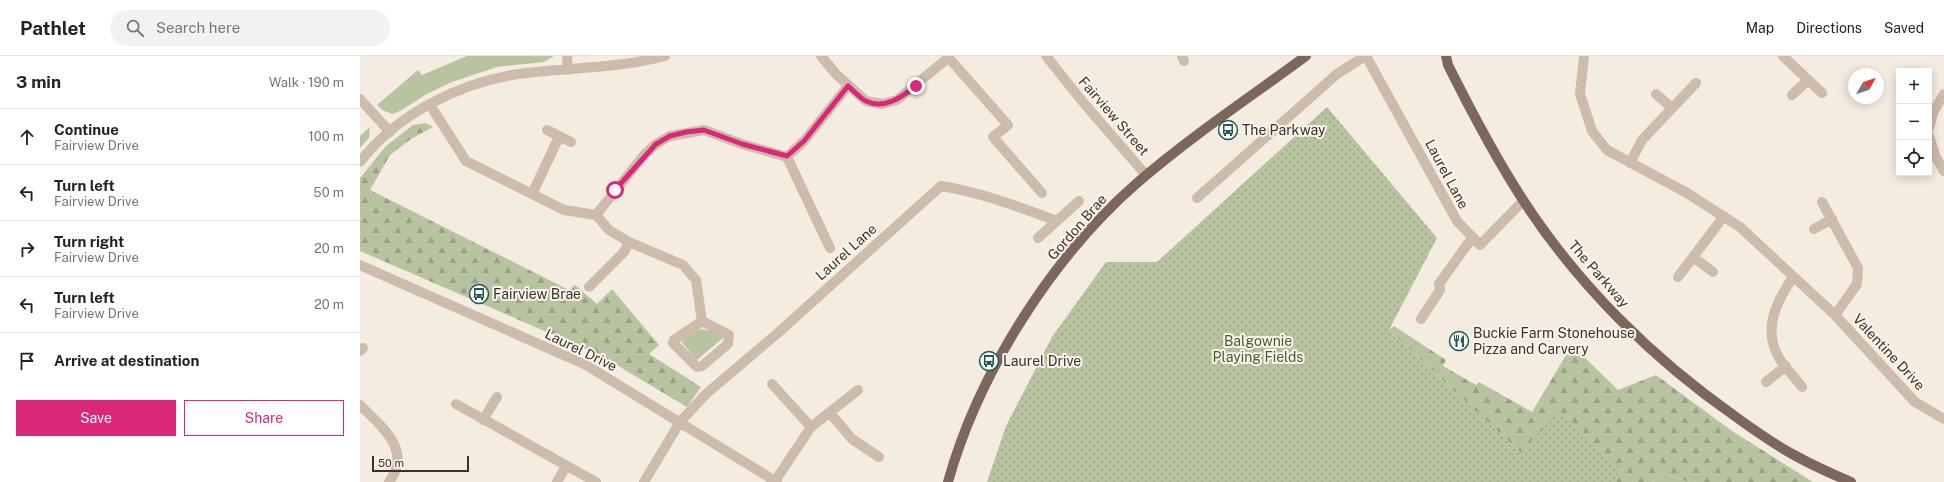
<!DOCTYPE html>
<html lang="en">
<head>
<meta charset="utf-8">
<style>
	:root { --surface:#fff; --page:#f2f2f2; --text:#222; --muted:#767676; --line:#e0e0e0; --accent:#db2777 }
	body { margin:0; font-family:"Public Sans",sans-serif; background:var(--page); color:var(--text) }
	.controls { position:absolute; right:12px; top:12px; display:grid; overflow:hidden; border-radius:0px; box-shadow:0 2px 10px #0003 }
	.controls button { width:36px; height:36px; display:grid; place-items:center; padding:0; border:0; border-bottom:1px solid var(--line); background:var(--surface); color:var(--text); font:20px sans-serif }
	.compass { position:absolute; left:1488px; top:12px; width:36px; height:36px; border-radius:50%; background:var(--surface); box-shadow:0 2px 10px #0003; rotate:50deg }
	.scale { position:absolute; left:12px; bottom:10px; width:97px; box-sizing:border-box; padding-left:4px; border:2px solid #3b302b; border-top:0; font-size:11px; line-height:14px; white-space:nowrap; color:#3b302b; -webkit-text-stroke:3px #fbf5ee; paint-order:stroke }
	.stop { position:absolute; width:12px; height:12px; margin:-9px; border:3px solid #db2777; border-radius:50%; background:#fff }
	.stop.end { background:#db2777; border-color:#fff; box-shadow:0 1px 4px #0008 }
	.list { margin:0; padding:0; list-style:none }
	h2 { display:flex; justify-content:space-between; align-items:center; height:52px; margin:0; padding:0 16px; font-size:17px }
	h2 small { font-size:13px; font-weight:400; color:var(--muted) }
	.list li { display:grid; grid-template-columns:26px 1fr auto; gap:12px; align-items:center; box-sizing:border-box; height:56px; padding:0 16px; border-top:1px solid var(--line) }
	.list b { display:block; font-size:15px; white-space:nowrap }
	.list p { margin:0; font-size:13px; white-space:nowrap; color:var(--muted) }
	.list em { font-size:13px; font-style:normal; color:var(--muted) }
	.actions { display:flex; gap:8px; padding:12px 16px }
	.actions a { flex:1; padding:9px 0; border:1px solid var(--accent); border-radius:0px; text-align:center; font-size:14px; color:var(--accent) }
	.actions .main { background:var(--accent); color:#fff }
	.icon { flex:none; width:22px; height:22px; fill:none; stroke:currentColor; stroke-width:2; stroke-linecap:round; stroke-linejoin:round }
	.map { position:relative; flex:none; width:1584px; height:426px; overflow:hidden }
	header { display:flex; align-items:center; gap:24px; box-sizing:border-box; height:56px; padding:0 20px; background:var(--surface); border-bottom:1px solid var(--line) }
	header strong { font-size:19px }
	nav { display:flex; gap:22px; margin-inline-start:auto; font-size:14px }
	.search { width:280px; height:36px; background:var(--page); display:flex; align-items:center; gap:10px; box-sizing:border-box; padding:0 14px; border-radius:22px; color:var(--muted); font-size:15px }
	main { display:flex }
	aside { flex:1; background:var(--surface) }
	.map>svg:first-child { display:block }
</style>
</head>
<body>
<header>
<strong>Pathlet</strong>
<div class="search"><svg class="icon" aria-label="search" viewBox="0 0 24 24"><circle cx="10" cy="10" r="6"/><path d="M15 15l6 6"/></svg>Search here</div>
<nav><a>Map</a><a>Directions</a><a>Saved</a></nav>
</header>
<main>
<aside>
<h2>3 min<small>Walk · 190 m</small></h2>
<ul class="list">
<li><svg class="icon" aria-label="ahead" viewBox="0 0 24 24"><path d="M12 20V5M6 11l6-6 6 6"/></svg><div><b>Continue</b><p>Fairview Drive</p></div><em>100 m</em></li>
<li><svg class="icon" aria-label="left" viewBox="0 0 24 24"><path d="M17 20v-9H6M10 6l-5 5 5 5"/></svg><div><b>Turn left</b><p>Fairview Drive</p></div><em>50 m</em></li>
<li><svg class="icon" aria-label="right" viewBox="0 0 24 24"><path d="M7 20v-9h11M14 6l5 5-5 5"/></svg><div><b>Turn right</b><p>Fairview Drive</p></div><em>20 m</em></li>
<li><svg class="icon" aria-label="left" viewBox="0 0 24 24"><path d="M17 20v-9H6M10 6l-5 5 5 5"/></svg><div><b>Turn left</b><p>Fairview Drive</p></div><em>20 m</em></li>
<li><svg class="icon" aria-label="arrive" viewBox="0 0 24 24"><path d="M6 21V4h12l-3 4 3 4H6"/></svg><div><b>Arrive at destination</b></div></li>
</ul>
<div class="actions"><a class="main">Save</a><a>Share</a></div>
</aside>
<div class="map">
<svg width="1584" height="426" viewBox="0 0 1584 426">
	<defs>
		<pattern id="forest-firs" width="22" height="20" patternUnits="userSpaceOnUse"><rect width="22" height="20" fill="#b8c4a0"/><path d="M5 1l3.5 6h-7zM16 11l3.5 6h-7z" fill="#97a083"/></pattern>
		<pattern id="park-dots" width="8" height="8" patternUnits="userSpaceOnUse"><rect width="8" height="8" fill="#b8c4a0"/><path d="M2 2h.1M6 6h.1" fill="none" stroke="#97a083" stroke-width="1.8" stroke-linecap="round"/></pattern>
	</defs>
	<rect width="100%" height="100%" fill="#f4ebe1"/>
	<!-- grass -->
	<path fill="#b8c4a0" d="M107,0H194L184,6L137,11L92,26L65,39L42,54L33,58L24,55L17,49L58,14L62,19Z
		M10,71L9,82L0,92V80Z
		M340,273L352,275L364,281L337,304L322,287L324,282Z
		M1305,418L1329,426H1292Z"/>
	<!-- forest -->
	<path fill="url(#forest-firs)" d="M65,67L73,71L51,83L30,99L10,134L209,234L215,229L237,248L252,233L299,289L289,298L341,331L327,351L240,299L0,195V122L26,90L53,69Z
		M1034,270L1086,304L1083,310L1116,329L1119,326L1172,356L1212,289L1258,334L1296,319L1372,375L1453,426H1329L1305,418L1292,426H1256L1261,412L1161,397L1029,274Z"/>
	<!-- park -->
	<path fill="url(#park-dots)" d="M967,51L1077,182L1029,274L1161,397L1197,357L1261,412L1256,426H627L646,370L692,281L746,206H797Z"/>
	<g fill="none" stroke-linecap="round" stroke-linejoin="round">
		<!-- minor -->
		<path stroke="#cdbbac" stroke-width="10" d="M207,0L208,14
			M461,0L476,18L506,45L522,48L537,44L588,2
			M587,0L648,69L633,81L682,137
			M686,0L722,45L786,119
			M822,0L824,5
			M1006,0L1097,165L1120,189L1163,145
			M1224,0L1220,38L1232,75L1247,94L1327,137L1380,171L1475,259L1555,346L1584,363
			M1423,0L1462,37
			M1296,38L1312,52
			M1432,39L1448,24
			M0,43L30,76
			M70,49L106,105L204,154L236,159L249,174L269,186L323,209L336,224L342,265
			M1569,72L1573,57L1584,38
			M187,74L211,86
			M1569,80L1576,101L1584,115
			M427,101L470,192
			M0,106C37,58 99,27 158,18C207,11 257,13 305,0
			M1270,107L1282,84L1336,27
			M172,138L199,81
			M837,142L977,18L1005,0
			M1462,146L1498,212L1497,228L1475,259
			M236,159L284,99L296,88L310,80L344,74L382,88L427,101L444,85L488,30
			M1454,173L1472,163
			M678,182L719,145
			M1333,201L1353,216
			M0,209L226,309L417,426
			M1318,221L1364,160
			M1433,221C1417,245 1402,273 1419,302C1425,312 1435,321 1442,331
			M229,231L264,196L269,186
			M1061,263L1080,234L1079,228L1112,182
			M342,265L369,279L368,288L342,310L337,311L313,287L314,284Z
			M0,295L3,292
			M1406,326L1426,310
			M412,328L451,371
			M96,348L236,426
			M0,349C21,370 53,394 29,426
			M470,357L492,383L519,401
			M123,364L137,341
			M415,425L451,371L498,334
			M197,426L206,410
			M284,426L320,366L346,338L419,276L581,130C620,136 659,151 697,165"/>
		<!-- major -->
		<path stroke="#7d675c" stroke-width="10" d="M1086,0L1088,9C1111,55 1135,101 1163,144C1218,229 1293,303 1376,361C1394,374 1414,388 1434,399C1452,409 1472,418 1491,426
			M588,426C618,318 692,201 777,127C830,81 889,42 946,0"/>
	</g>
	<g fill="none" stroke-linecap="round" stroke-linejoin="round">
		<!-- route -->
		<path stroke="#db2777" stroke-width="5" d="M255,134L296,88L310,80L326,76L344,74L382,88L427,100L444,85L488,30C494,35 500,42 506,45C524,54 542,41 556,30"/>
	</g>
	<!-- icons -->
	<defs>
		<symbol id="bus-ring" viewBox="-11 -11 22 22"><circle r="9.5" fill="#fbf5ee" stroke="#1f5a5e" stroke-width="1.5"/><path d="M-5-6H5V4H4V6H2V4H-2V6H-4V4H-5ZM-3.5-4V0h7V-4ZM-3.5 1.2v1.5H-2V1.2ZM2 1.2v1.5H3.5V1.2Z" fill="#1f5a5e"/></symbol>
		<symbol id="restaurant-ring" viewBox="-11 -11 22 22"><circle r="9.5" fill="#fbf5ee" stroke="#1f5a5e" stroke-width="1.5"/><path d="M-5-6h1v4h1v-4h1v4h1v-4h1v5L-1.5 .5V6h-2V.5L-5-1ZM5-6V6H3V1.5H1.5Q1.5-4 5-6Z" fill="#1f5a5e"/></symbol>
	</defs>
	<g fill-rule="evenodd">
		<use href="#bus-ring" x="857" y="63" width="22" height="22"/>
		<use href="#bus-ring" x="108" y="227" width="22" height="22"/>
		<use href="#restaurant-ring" x="1088" y="274" width="22" height="22"/>
		<use href="#bus-ring" x="618" y="294" width="22" height="22"/>
	</g>
	<g text-anchor="middle" dominant-baseline="central" stroke-width="4" stroke-linejoin="round" paint-order="stroke">
		<!-- street labels -->
		<g font-size="14" fill="#3b302b" stroke="#fbf5ee">
			<text transform="translate(754 60) rotate(49)">Fairview Street</text>
			<text transform="translate(1087 118) rotate(62)">Laurel Lane</text>
			<text transform="translate(717 171) rotate(-49)">Gordon Brae</text>
			<text transform="translate(486 196) rotate(-42)">Laurel Lane</text>
			<text transform="translate(1239 218) rotate(49)">The Parkway</text>
			<text transform="translate(221 294) rotate(26)">Laurel Drive</text>
			<text transform="translate(1529 296) rotate(47)">Valentine Drive</text>
		</g>
		<!-- poi labels -->
		<g font-size="14" fill="#3b302b" stroke="#fbf5ee" text-anchor="start">
			<text x="882" y="74">The Parkway</text>
			<text x="133" y="238">Fairview Brae</text>
			<text x="1113" y="277">Buckie Farm Stonehouse<tspan x="1113" dy="16">Pizza and Carvery</tspan></text>
			<text x="643" y="305">Laurel Drive</text>
		</g>
		<!-- park labels -->
		<g font-size="14" fill="#4a5a2e" stroke="#fbf5ee">
			<text x="898" y="285">Balgownie<tspan x="898" dy="16">Playing Fields</tspan></text>
		</g>
	</g>
</svg>
<div class="controls">
<button>+</button>
<button>−</button>
<button><svg class="icon" aria-label="locate" viewBox="0 0 24 24"><circle cx="12" cy="12" r="6"/><path d="M12 2v4M12 18v4M2 12h4M18 12h4"/></svg></button>
</div>
<svg class="compass" viewBox="-18 -18 36 36"><path d="M0-13l5 13h-10z" fill="#e53935"/><path d="M0 13l5-13h-10z" fill="#767676"/></svg>
<div class="scale">50 m</div>
<div class="stop" style="left:255px;top:134px"></div>
<div class="stop end" style="left:556px;top:30px"></div>
</div>
</main>
</body>
</html>
